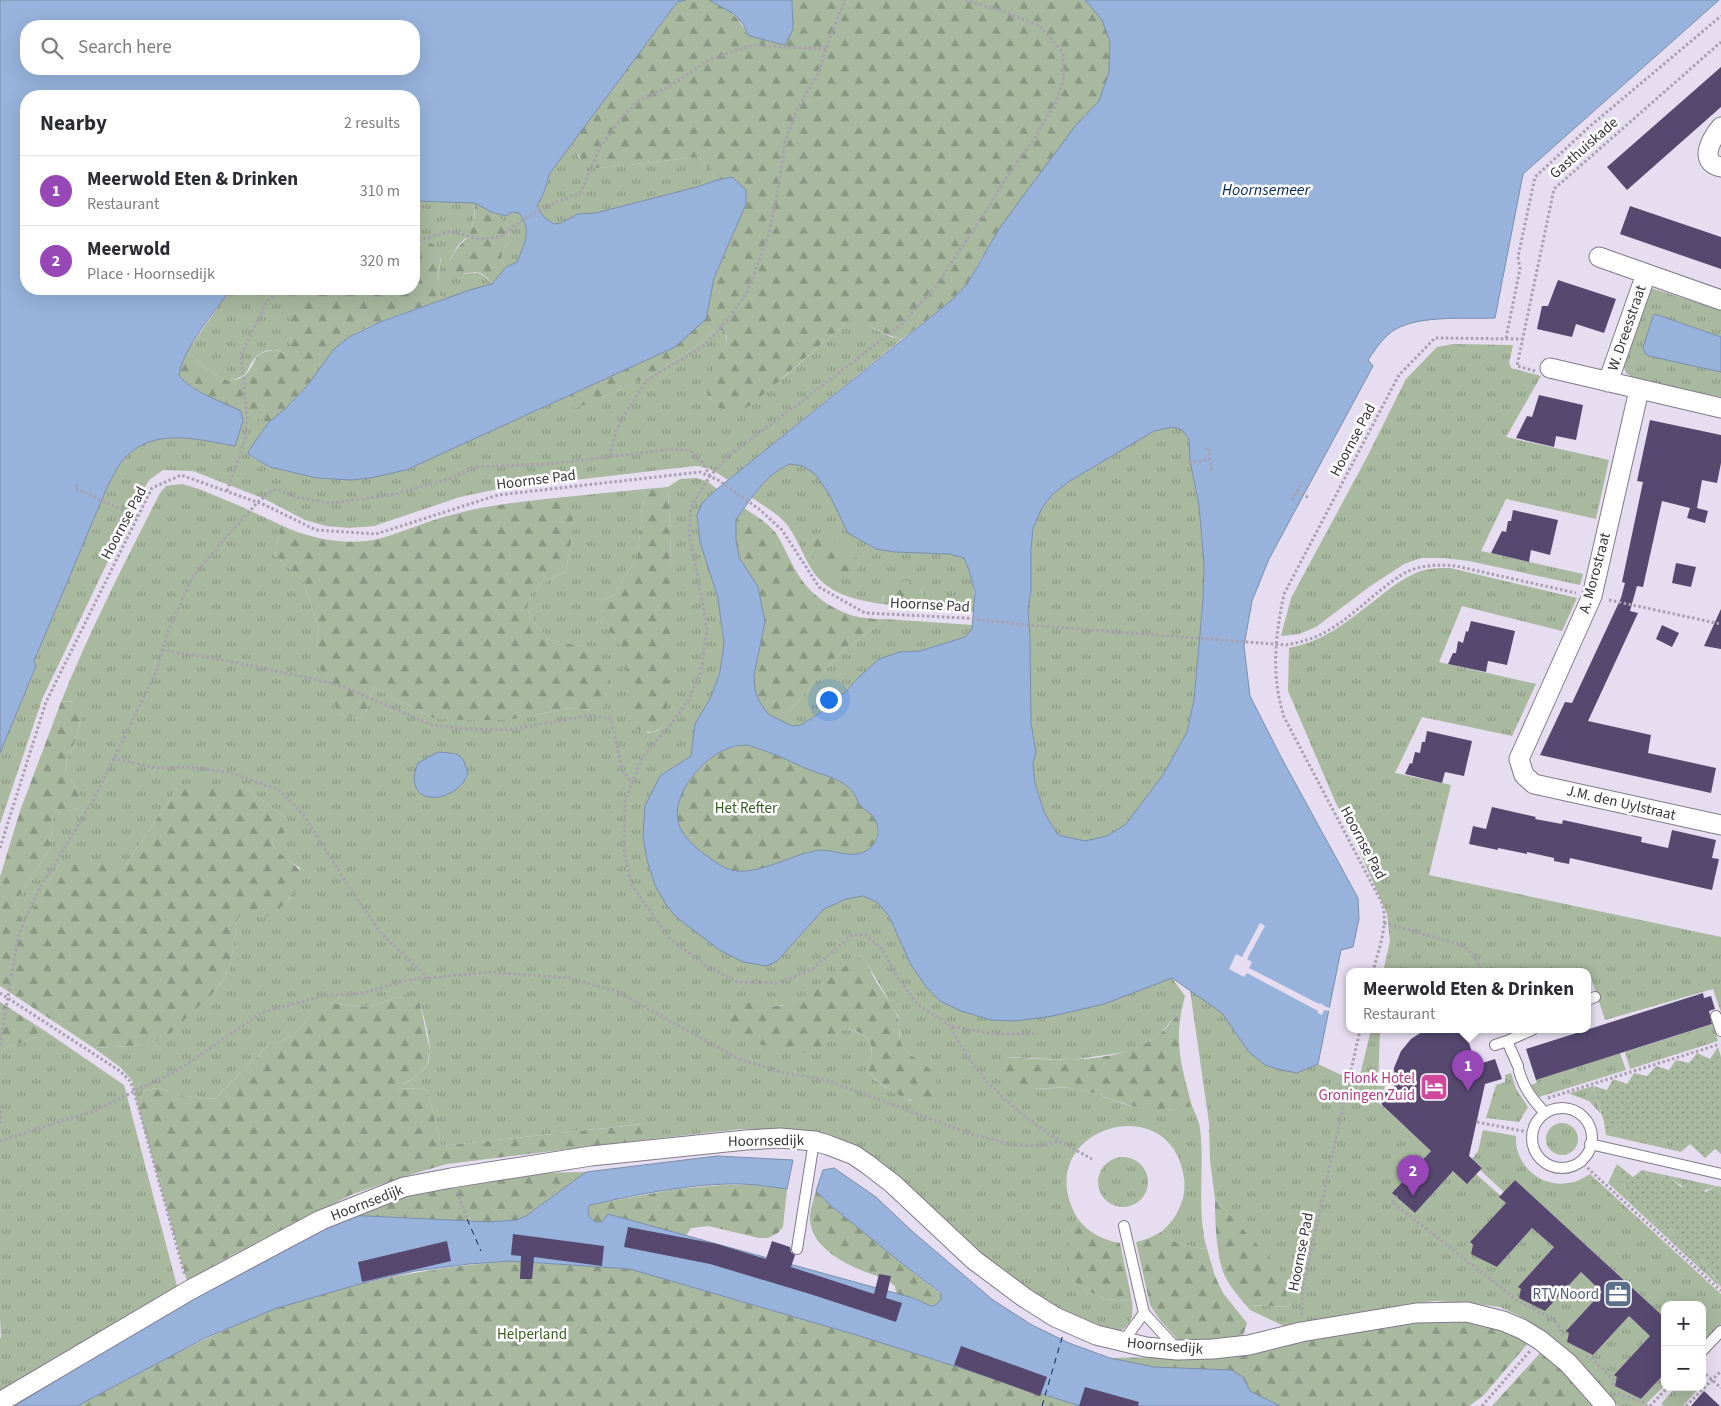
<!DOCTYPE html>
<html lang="en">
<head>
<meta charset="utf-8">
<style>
	:root { --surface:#fff; --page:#f7f7f7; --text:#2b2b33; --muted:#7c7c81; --line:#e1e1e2; --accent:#9847b7 }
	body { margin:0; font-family:"Source Sans 3",sans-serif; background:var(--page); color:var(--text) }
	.controls { position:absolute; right:15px; bottom:15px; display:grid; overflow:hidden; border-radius:10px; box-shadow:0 5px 20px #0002 }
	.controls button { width:45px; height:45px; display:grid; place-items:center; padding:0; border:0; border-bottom:1px solid var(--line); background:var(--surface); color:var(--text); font:25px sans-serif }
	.you { position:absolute; left:828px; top:699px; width:18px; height:18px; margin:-12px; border:4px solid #fff; border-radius:50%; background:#1a73e8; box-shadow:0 0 0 8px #1a73e833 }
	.badge { display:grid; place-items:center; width:32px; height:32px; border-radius:50%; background:var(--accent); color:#fff; font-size:16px; font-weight:700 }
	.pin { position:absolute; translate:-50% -41px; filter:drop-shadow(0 1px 2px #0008) }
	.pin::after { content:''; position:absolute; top:26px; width:18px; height:15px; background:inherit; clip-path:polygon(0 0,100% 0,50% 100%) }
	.popup { position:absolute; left:1346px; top:968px; width:245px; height:65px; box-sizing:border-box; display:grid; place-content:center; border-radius:10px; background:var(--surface); filter:drop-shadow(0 1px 4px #0005); font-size:16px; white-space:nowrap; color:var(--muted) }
	.popup b { font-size:19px; color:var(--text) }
	.popup::after { content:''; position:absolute; left:50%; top:100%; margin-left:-10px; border:10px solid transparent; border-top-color:var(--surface) }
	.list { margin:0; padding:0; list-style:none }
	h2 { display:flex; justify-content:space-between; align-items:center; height:65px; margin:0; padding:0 20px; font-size:21px }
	h2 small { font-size:16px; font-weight:400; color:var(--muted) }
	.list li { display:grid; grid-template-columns:32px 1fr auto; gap:15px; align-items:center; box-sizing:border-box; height:70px; padding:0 20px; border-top:1px solid var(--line) }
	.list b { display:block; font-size:19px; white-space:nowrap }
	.list p { margin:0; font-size:16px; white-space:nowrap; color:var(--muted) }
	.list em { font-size:16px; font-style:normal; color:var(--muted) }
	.icon { flex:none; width:28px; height:28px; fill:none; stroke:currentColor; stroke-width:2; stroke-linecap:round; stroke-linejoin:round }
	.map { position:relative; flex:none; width:1721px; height:1406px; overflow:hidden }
	.search { position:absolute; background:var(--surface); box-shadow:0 5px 20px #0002; left:20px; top:20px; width:400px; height:55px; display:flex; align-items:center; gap:12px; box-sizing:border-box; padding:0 18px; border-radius:20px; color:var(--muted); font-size:19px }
	.panel { position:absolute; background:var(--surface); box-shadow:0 5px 20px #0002; left:20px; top:90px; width:400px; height:205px; border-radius:20px }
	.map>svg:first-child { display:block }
</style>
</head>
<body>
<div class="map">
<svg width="1721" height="1406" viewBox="0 0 1721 1406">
	<defs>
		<pattern id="grass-tufts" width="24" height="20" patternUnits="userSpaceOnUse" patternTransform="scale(1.25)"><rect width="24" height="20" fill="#a8b99f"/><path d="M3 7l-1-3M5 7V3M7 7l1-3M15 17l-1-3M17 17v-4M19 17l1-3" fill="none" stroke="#8a9783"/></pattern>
		<pattern id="forest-firs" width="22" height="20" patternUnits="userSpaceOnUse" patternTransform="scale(1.25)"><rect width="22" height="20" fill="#a8b99f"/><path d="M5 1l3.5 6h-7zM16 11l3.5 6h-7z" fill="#8a9783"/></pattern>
		<pattern id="park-dots" width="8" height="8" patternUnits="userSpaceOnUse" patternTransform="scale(1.25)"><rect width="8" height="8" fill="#a8b99f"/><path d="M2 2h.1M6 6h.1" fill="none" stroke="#8a9783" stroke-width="1.8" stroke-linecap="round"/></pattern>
	</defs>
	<rect width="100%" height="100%" fill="#e7ddf0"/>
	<!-- grass -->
	<path fill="url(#grass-tufts)" fill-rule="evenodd" d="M572,143L579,158L600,168L698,157L704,161L717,180L697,187L596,213L578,214L562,223L554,224L543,216L537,206L544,192L550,173Z
		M414,201L475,203L474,220L471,232L457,247L450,259L464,274C480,272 481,272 492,284L442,300L436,287L441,259L425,240L414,249Z
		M491,212L506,216L512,212L519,213C533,231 524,244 517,262L506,267L501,260L503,250L509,242L508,225Z
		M1651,288L1721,310V337L1655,314L1653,316L1643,348L1649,356L1721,372V397L1636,380L1626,373L1621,360L1649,289Z
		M231,289H305L300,294V356L323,366L312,380C300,365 278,338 257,356C243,369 255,374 229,381L213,374L187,351Z
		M863,323L891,337L902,339L728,480C717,473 709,466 695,466L498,489L460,497L374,526L349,528L326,526L305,520L265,499L193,471L163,470L149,480L131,513L43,697L0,824V753L36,667L34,661L108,485C112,479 115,471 119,465C148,425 195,439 235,446L243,421L241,411L268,423L262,431L249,456L270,467L317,478L351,480L370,478L406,470L568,396L574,408L611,394L655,373L691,350L715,331L721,330L725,333L727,342L714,368L709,397L717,406L725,411L783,378L838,330L849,325Z
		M1453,344L1513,345L1509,363L1511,368L1541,376L1506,437L1609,460L1596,519L1506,499L1481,551L1583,574L1580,585L1469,561L1444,558H1421L1404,564L1369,587L1316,627L1299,634L1281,636L1291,598L1366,459L1406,379L1437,347Z
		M1173,427L1182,430L1189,439L1190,460L1199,506L1204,564L1203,600L1194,700L1187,732L1163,775L1126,824L1107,836L1085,841L1058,835L1045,814L1035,784L1033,764L1036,752L1031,723L1030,638L1028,609L1031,590V549L1033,528L1042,508L1052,495L1068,482L1154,431Z
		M790,464L803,466L815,474L829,494L848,533L875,549L895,552L950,554L964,558C973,577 975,590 974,612L930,608L921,590L883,596L882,604C856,600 831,595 814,573C804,558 798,540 788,526C779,514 764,506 752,498C764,481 771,472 790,464Z
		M696,478L707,481L717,489L702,503L700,542L718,598L724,643L720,672L711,697L695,724L691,756L660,776L643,837L647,860L655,885L676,917L721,951L777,961L824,909L846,899L863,896L877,902L889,916L911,965L928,989L940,1001L961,1011L1172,978L1185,996L1182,1009L1158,1036L1138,1048L1119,1053L1071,1060L1005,1057C1004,1066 1000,1076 1008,1082C1022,1094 1051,1086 1069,1088C1091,1089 1113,1102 1135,1107C1154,1112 1174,1110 1192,1106C1195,1113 1199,1121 1200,1128C1205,1168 1196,1210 1207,1249C1189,1247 1174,1245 1161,1232C1177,1219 1187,1198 1184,1178C1171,1083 1025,1131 1078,1219L1069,1234L1072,1280L1084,1289L1105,1299L1132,1301C1134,1318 1131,1325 1116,1334L1066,1317L1010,1281L895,1181L783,1130L741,1129L643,1140L642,1124L441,1146L428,1091L421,1088L395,1089C406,1083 420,1076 427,1065C435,1051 424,1019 420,1003L405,995L375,1005L362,1007L332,1003L309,1017L300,1029L289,1037L267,1047L215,1099L184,1096L159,1088L145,1090L137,1103L132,1080L120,1067L94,1048L147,1045L216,990L230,969L237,921L241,914H249L259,917H266L277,910L290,898L300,868L278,853L272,844L274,837L283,833L288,820L246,788H178L126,864H59L24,926L14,904L49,850L54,817L78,808L80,797L67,773L66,763L78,734L82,712L71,701L61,702C90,630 125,562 160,493L166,486L182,484L199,489L240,506L281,525L275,556L295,572L304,583L318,626L317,650L341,714L357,719L367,711L373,687L433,718L509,720L569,708L593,710L586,647L550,640L537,626L527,609L532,589L566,571L572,536L565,497L645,489L637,560L622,580L615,595L602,601L600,621C606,627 613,634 618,642C631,664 629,695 631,720L648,733L657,731L662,726L671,557L668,487L680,479ZM448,753H455L468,774L462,785L448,794ZM866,962L898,1016L900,1042L903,1048L913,1057L911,1101C895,1093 878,1085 867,1071C872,1054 877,1040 857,1032C852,1030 846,1028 842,1030C836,1033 831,1039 827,1043L738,1002L768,1008L790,1003L816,991L842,969Z
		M1450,568L1577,598L1562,631L1462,606L1439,662L1536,684L1512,736L1422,717L1395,773L1451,785L1429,875L1721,937V1012L1713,989L1605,1020L1591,977L1587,979V972H1383L1390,941L1387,914L1364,861L1335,801L1288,691L1289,648C1328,640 1347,621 1378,598C1390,588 1402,579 1416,573C1427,568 1439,568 1450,568Z
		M886,619L973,625L972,629L965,637L920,651L899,652L860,676L834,704L801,725L792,726L781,721L831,663L846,648Z
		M1190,990L1222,1013L1248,1051L1297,1073L1318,1064L1358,1083L1371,1030H1380L1378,1086H1385L1378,1102L1431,1151L1393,1193L1415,1213L1453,1171L1476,1174L1501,1196L1500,1197L1506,1203L1470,1243L1497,1267L1532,1228L1554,1247L1519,1287L1581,1272L1602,1292L1567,1330L1570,1334L1569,1343L1593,1355L1629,1316L1650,1336L1615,1374L1618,1378L1617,1387L1641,1399L1665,1373V1385L1644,1406H1618L1561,1347L1526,1319L1500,1307L1468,1303L1434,1301L1344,1315L1288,1328L1250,1310L1246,1305L1290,1307L1279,1269L1215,1199L1210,1160L1209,1123Z
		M1713,1024L1718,1041L1630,1069L1625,1052Z
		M48,1033L124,1085L177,1286L0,1391V1338L1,1337L0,1317V1050Z
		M1620,1053L1626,1070L1539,1097L1530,1085L1537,1083L1536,1080Z
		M1511,1073L1516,1089L1528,1107L1519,1122L1486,1118L1496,1085L1505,1082V1075Z
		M1593,1086L1601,1114L1589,1101L1570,1094V1093Z
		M1546 1139a16 16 0 1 1 32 0a16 16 0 1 1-32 0Z
		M1618,1126L1667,1138L1681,1152L1606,1135Z
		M1483,1130L1516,1136C1514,1164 1540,1188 1569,1183C1577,1182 1583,1178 1590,1174L1721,1294V1324L1702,1345V1305H1665V1318L1515,1180L1504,1192L1480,1170L1482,1167L1472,1159L1478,1151Z
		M1098 1182a25 25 0 1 1 50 0a25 25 0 1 1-50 0Z
		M1617,1164L1630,1203H1643L1660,1231L1671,1229L1693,1261L1702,1259L1721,1288L1608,1183Z
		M1642,1170L1721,1187V1194L1716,1186C1697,1196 1682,1188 1667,1175L1657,1181Z
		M1676,1387H1700L1683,1406H1664L1661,1404Z"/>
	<!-- forest -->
	<path fill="url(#forest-firs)" d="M686,0C693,0 703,0 710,0C727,5 740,19 748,35L793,29L792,0H1085L1102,20L1110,42L1109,72L1099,101L1076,125L980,260L967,284L952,300L902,339C873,333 869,315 838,330L752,404C747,408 741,411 734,412C720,414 706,398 707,384C708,374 722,352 727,342C727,336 726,333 721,330L715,331L691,350L655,373L611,394L574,409L568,396L675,347L705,319L714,278L746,204L732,177L717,180L704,161L698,157L600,168C583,165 579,159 572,143L672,9L678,2Z
		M475,203L485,207L508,225L509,242L503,250L501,260L506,267L492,284C490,282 487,277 484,275C472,267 461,281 449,267C451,248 465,245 471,230C475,222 475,212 475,203Z
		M425,240C450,251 437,264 437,285C437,290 440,295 442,300C412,311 354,326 334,350C330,354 326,360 323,366C313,362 298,358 292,348C283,332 294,302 305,289H414V249Z
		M273,350C291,353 302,366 312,380L285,409L268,423C244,413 196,394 179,376L180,365L187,351L213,374L229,381C234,380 240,379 244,376C258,365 249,354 273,350Z
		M668,487C671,554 674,621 668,689C667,700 669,717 662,726C654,736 640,732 632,725C626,698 631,670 619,644C610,625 593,628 602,601L615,595L622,580L637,560L645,489Z
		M565,497L573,516L572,536L566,571L532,589L527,609L537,626L550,640L586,647L606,666L610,690L603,707L593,710L569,708L509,720H465L433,718L373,687L367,711L357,719L341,714L331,697L322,676L317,650L318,626L304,583L295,572L275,556L281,525C310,539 347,546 378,539C404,532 429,520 455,514C491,504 528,501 565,497Z
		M744,508C754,515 767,522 775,532C784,545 790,562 799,576C812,597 841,616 866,618C873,619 879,619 886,619L846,648L831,663L781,721L768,714L759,701L755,690L754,675L765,622L758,587L739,558L736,540V519Z
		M822,532L838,546L857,558L858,569L839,576H832C828,573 823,570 819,566C810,556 802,534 822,532Z
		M905,581C922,586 923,594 930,608L882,604C884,590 891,583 905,581Z
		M70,701L77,706L82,712L78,734L66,763L67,773L80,797L81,803L78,808L54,818L49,850L14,904L24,925L59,864H126L178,788H246L288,820V827L284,833L274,837L272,844C281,859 296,861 303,876C298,889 279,914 265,917C258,919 250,913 241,914L237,921L230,969L216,990L166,1037L147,1045L94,1048L0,986V877L20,811L61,702Z
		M747,745C769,751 789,761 810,770C823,775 838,778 848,787C855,791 856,800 861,806C864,810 869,812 872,815C882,827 878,844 866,851C850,860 830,847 813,851C790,856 761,873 737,871C725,870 715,862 706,856C697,849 682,837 679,825C670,798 696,767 718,753C727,748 736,746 747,745Z
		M860,958L866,962C871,971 875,981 881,989C886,998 896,1008 898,1019C900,1028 897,1041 904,1048C912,1060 932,1064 936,1080C937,1085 936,1090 934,1094C923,1117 877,1083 867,1071C872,1054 877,1041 858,1032C853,1030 848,1028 843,1030C837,1032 833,1038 828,1042C821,1048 812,1052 803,1053C781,1056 749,1040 731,1028C729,1020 727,1008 736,1003C746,998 760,1008 770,1007C804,1004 827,980 853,960Z
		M405,995L412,997L420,1003L430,1051L427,1065L418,1075L396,1089L421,1088L428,1091L441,1146L643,1124V1140L447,1164L409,1175L353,1194L232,1255L187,1281L137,1103L145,1090L159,1088L184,1096L215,1099L267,1047L289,1037L300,1029L309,1017L320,1008L332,1003L362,1007L375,1005Z
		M0,1002L48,1033L0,1050Z
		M1182,1009C1174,1046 1183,1071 1192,1106C1173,1110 1154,1113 1135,1107C1114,1101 1092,1090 1069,1088C1052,1086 1032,1092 1015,1087C1004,1083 998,1069 1002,1059L1005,1057C1054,1060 1113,1066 1156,1037C1166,1030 1174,1018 1182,1009Z
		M586,1172L526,1216L517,1220L489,1222L347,1215L395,1194L523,1173Z
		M722,1185H756L787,1189L783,1227L778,1233L768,1238H759L708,1226L691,1228L686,1236L608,1214L602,1222H595L589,1216L588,1208L590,1205L676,1189Z
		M816,1191L830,1205L899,1261L941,1294V1300L936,1305L931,1306L913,1298L896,1294L895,1286C886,1278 874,1275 863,1271C841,1262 810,1245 810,1218C810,1209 814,1199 816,1191Z
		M1215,1199L1280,1269L1290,1307L1246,1305C1237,1295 1226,1282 1222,1269C1216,1247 1215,1223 1215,1199Z
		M1078,1219C1089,1233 1103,1240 1120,1243L1132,1301L1105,1299L1084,1289L1072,1280L1067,1257L1069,1234Z
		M1161,1232C1174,1245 1189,1247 1207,1249L1215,1276L1223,1293L1247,1323L1244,1333L1240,1337L1188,1343L1178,1340L1160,1320L1150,1305L1136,1242L1147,1239Z
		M511,1261L630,1269L860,1336L1080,1406H77C131,1378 184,1347 239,1324C252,1318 265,1312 278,1307C355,1282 431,1267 511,1261Z
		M1420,1320H1483L1531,1340L1483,1396L1469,1406H1280L1250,1391L1243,1377L1154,1367L1110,1358L1170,1357Z
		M1541,1352L1560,1368L1596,1406H1492Z"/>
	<!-- park -->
	<path fill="url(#park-dots)" d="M1718,1047L1721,1057V1154L1715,1149L1705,1158L1690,1144L1681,1152L1667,1138L1657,1146L1641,1132L1631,1140L1618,1126L1606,1135L1604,1122L1593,1086L1607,1090L1613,1079L1627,1084L1634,1073L1647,1076L1656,1066L1669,1070L1676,1060L1689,1063L1697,1053L1710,1059Z
		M1617,1164L1633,1177L1642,1170L1657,1181L1667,1175L1681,1187L1691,1180L1706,1192L1716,1186L1721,1194V1287L1702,1259L1693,1262L1671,1229L1660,1231L1643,1203H1630Z"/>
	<!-- water -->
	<path fill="#97b3dc" stroke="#7a8dac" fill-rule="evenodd" d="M0,0H686L678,2L672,9L550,173L544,192L537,206L543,216L554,224L561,223L578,214L596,213L697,187L717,180L732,177L746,190V204L714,278L706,319L675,347L406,470L370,478L351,480L317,478L270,467L249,455L248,452L268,423L285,409L307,386L334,349L349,337L380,322L470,290L492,284L506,267L517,262C524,244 533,231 519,213L512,212L506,216L491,212L475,203L414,201V96H26V289H231C215,312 182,348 179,376C194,393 221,401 241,411L243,421L235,446C195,439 148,425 119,465C115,471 112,479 108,485L34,661L36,666L0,753ZM26,26H414V69H26Z
		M709,0H792L793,29L785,45L757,38L748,35L743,24L734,14Z
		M1085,0H1719L1523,174L1495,318C1467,319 1421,315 1396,329C1384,336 1376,348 1368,360L1373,366L1269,559L1252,601L1244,646L1250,696L1281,757L1358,898L1359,919L1353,947L1341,950L1318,1064L1297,1073L1281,1070L1265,1065L1248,1051L1222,1013L1172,978L1104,1004L1053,1016L1015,1021L991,1020L961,1011L940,1001L928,989L911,965L889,916L877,902L863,896L846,899L824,909L777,961L767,966L743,962L721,951L676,917L665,903L655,885L647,860L643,837L645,806L660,776L691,756L695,724L711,697L720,672L724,643L718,598L700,542L697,515L702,503L717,489L952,300L967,284L999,229L1029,188L1076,125L1099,101L1109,72L1110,42L1102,20ZM1173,427L1182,430L1189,439L1190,460L1199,506L1204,564L1203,600L1194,700L1187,732L1163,775L1126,824L1107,836L1085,841L1058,835L1045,814L1035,784L1033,764L1036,752L1031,723L1030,638L1028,609L1031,590V549L1033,528L1042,508L1052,495L1068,482L1154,431ZM790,464L803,466L815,474L829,494L848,533L876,549L895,552L950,554L964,558L969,570L975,592L972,629L965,637L920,651L900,652L879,659L860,676L834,704L801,725L792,726L768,714L759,701L755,690L754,675L765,622L758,587L739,557L736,540V519C753,497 764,475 790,464ZM747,745C769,751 789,761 810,770C823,775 838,778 848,787C855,791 856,800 861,806C864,810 869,812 872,815C882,827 879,844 866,851C850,860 830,847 814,851C790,856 761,873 737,871C725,870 716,862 707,856C697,849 683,837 679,825C669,795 704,755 732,747C736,746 742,745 747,745Z
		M1655,314L1721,337V372L1649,356L1645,353L1643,348L1653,316Z
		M438,752C460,754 462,752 468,774C466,777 464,782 462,784C442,806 402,802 418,763Z
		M717,1156L793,1160L787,1189C777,1188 767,1186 757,1185C704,1180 641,1194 590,1205L588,1208L589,1216L595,1222H602L608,1214L913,1298L931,1306L936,1305L941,1300V1293L899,1261L830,1205L816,1191L823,1170L834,1168L876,1197L913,1232L993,1300L1032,1325L1069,1343L1110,1358L1154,1367L1231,1370L1243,1377L1250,1391L1280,1406H1080L860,1336L630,1269L511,1261L469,1264L415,1271L370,1281L277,1308L205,1338L77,1406H15L131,1333L226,1279L347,1215L489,1222L517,1220L526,1216L586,1172Z"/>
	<!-- pier -->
	<path fill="#e7ddf0" d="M1260,923L1265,926L1247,959L1252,962L1249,968L1319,1004L1320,1003L1326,1007L1331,1008L1330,1011L1324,1010L1322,1015L1318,1013V1011L1247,973L1244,977L1229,969L1236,954L1242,957Z"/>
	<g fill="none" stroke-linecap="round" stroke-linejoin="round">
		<!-- ferry -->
		<path stroke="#032757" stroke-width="1" stroke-dasharray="6 5" stroke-linecap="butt" d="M467,1219L481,1251
			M1042,1406L1064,1331"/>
	</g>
	<!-- building -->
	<path fill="#574870" d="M1721,67V107L1627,190L1607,167Z
		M1630,206L1721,237V269L1620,234Z
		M1558,280L1616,299L1604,333L1576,324L1572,337L1537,329L1542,306H1548Z
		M1539,395L1583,405L1576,440L1556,436L1554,447L1516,438L1527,416L1532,417Z
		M1650,420L1721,435V463L1717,483L1702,480L1697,508L1708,511L1705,523L1687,518L1690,508L1662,501L1643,587L1637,586L1630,611L1638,613L1588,721L1651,735L1648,753L1716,768L1711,793L1540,755L1565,702L1572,703L1621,598L1625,583L1622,582L1643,482L1637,481Z
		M1513,510L1558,520L1550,555L1531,550L1529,562L1491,553L1502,531L1506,532L1508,521H1511Z
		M1676,563L1696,567L1691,587L1672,583Z
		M1721,609V649L1704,646Z
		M1471,621L1515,631L1507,665L1488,661L1486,672L1448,664L1453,653H1456L1458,641L1463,643L1466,631L1468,632Z
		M1662,625L1679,633L1672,647L1656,639Z
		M1427,731L1472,741L1464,776L1445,772L1442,783L1405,774L1410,763L1412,764L1415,752L1420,753L1422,742H1425Z
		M1492,807L1536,817L1535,819L1562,824L1563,820L1642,837L1641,842L1668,848L1672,830L1716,840L1712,858L1719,859L1712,890L1570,858L1569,864L1554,861V858L1527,852V854L1498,848V850L1469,844L1473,826L1486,829Z
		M1703,993L1704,998L1711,996L1715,1009L1709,1011L1712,1024L1536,1080L1526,1049Z
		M1425,1030H1465L1476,1065L1495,1059L1502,1079L1485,1084L1469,1156L1482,1168L1467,1184L1453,1171L1415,1213L1392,1193L1431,1151L1382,1105L1381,1100L1384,1093L1394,1091V1068L1401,1051L1411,1039Z
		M1515,1180L1665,1318V1373L1641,1399L1615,1386L1617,1377L1614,1375L1650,1336L1629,1316L1593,1355L1567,1342L1569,1333L1566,1331L1602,1292L1581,1272L1545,1311L1519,1298L1521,1289L1518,1287L1554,1247L1532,1228L1497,1267L1471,1254L1473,1245L1470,1242L1506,1203L1499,1197Z
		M628,1227L717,1244L766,1259L772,1241L790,1247L791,1252L795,1255L791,1267L874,1294L879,1274L891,1276L886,1298L902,1303L896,1322L810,1294L710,1264L624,1247Z
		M513,1234L604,1246L602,1266L534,1257L532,1279H520L521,1256L511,1255Z
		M447,1241L451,1261L362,1282L358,1262Z
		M961,1346L1047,1377L1040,1396L954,1365Z
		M1085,1387L1139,1402L1138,1406H1079Z
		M1704,1391L1720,1406H1691Z"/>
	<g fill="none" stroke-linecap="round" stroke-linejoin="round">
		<defs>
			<path id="service" d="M1587,1000L1595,997
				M1716,1016L1721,1031
				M1495,1045L1507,1041
				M1518,1066L1507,1041L1532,1030
				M1519,1071C1524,1089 1533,1100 1545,1113
				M1532 1138a30 30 0 1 1 60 0a30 30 0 1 1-60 0Z
				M1590,1144L1721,1174
				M1124,1226L1144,1313L1177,1349
				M797,1249L814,1141
				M1122,1343L1144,1313
				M1702,1351L1721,1331"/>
			<path id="minor" d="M1721,127C1712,138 1697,162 1721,167
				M1599,257L1721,300
				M1550,368L1721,408
				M1608,382L1646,274
				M1639,390L1592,596L1519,759L1524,775L1534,784L1721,825
				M0,1402L190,1290L321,1220L404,1187L451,1178L591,1156L746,1140L780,1138L814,1141L828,1145L854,1155L867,1164L893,1184L974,1260L1025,1298L1055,1317L1096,1335L1146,1347L1177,1350L1213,1349L1249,1345L1301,1332L1416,1313L1467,1312L1503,1321L1522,1329L1540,1340L1568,1363L1606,1406"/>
		</defs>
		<!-- service casing -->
		<use href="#service" stroke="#82798a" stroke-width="12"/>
		<!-- minor casing -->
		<use href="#minor" stroke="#82798a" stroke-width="21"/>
		<!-- path -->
		<path stroke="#a8a0b0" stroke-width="3" stroke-dasharray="2.5 2.5" stroke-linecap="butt" d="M965,0L999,10L1040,26L1063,53L1064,78L1056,102L1034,139L1008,175L988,208L936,286L902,324L793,408L729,455L710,476L700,492L691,507L689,533L699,583L707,630L701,672L688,701L668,728L643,756L625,801L624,853L632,885L669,938L705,965L738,982L777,983L811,970L852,935H866L882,949L898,978L918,1005L951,1026L992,1034H1038
			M414,242L451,231L478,239L500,237L521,221L546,207L581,192L600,147L623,116L640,100L670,86L709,60L752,45L826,49
			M1506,338L1520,269L1518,257L1535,177L1589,127L1721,16
			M1535,371L1517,366L1554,189L1721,42
			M1208,448L1212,471
			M610,456L616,431L625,414L647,380L705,345L729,318L747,292L768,237L778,190L785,142L796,111L818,74L831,35L845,0
			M1189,463L1210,459
			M77,484L75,488L138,517
			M227,491L245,440L247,418L241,355L267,301L282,289
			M1297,491L1309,498
			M1292,500L1302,482
			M1609,600L1721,624
			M162,650L233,662L305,677L342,686L432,725L468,729L508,730L592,715L611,719L623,772L633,783
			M113,758L156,768L187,767L229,772L279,790L303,814L349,887L380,932L428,978
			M0,848L46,702L152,488L181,475L265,505L316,530L376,534L498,495L700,472L718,480L759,509L782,530L819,587L865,613L964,618L1028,625L1286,645C1302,642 1316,638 1329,630C1356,614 1377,590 1403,574C1418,565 1439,564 1456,566L1576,593
			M1384,923L1459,944C1471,951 1478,959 1481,972
			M1373,972C1378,950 1389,925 1382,903L1284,717C1271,676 1275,636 1284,594L1399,375L1435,338L1523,339
			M0,993L120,1071L130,1081L134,1091L185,1276
			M951,1027C972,1075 1015,1112 1058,1140
			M0,1045L18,936L37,893L94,799L156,672L168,632L192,578L218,546L258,502L273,490H278L295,497L331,503L391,495L446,480L476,467L548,464L673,449L691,451L702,462L710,476
			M1548,1098L1720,1044
			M0,1106L1,1113L0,1123
			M1477,1122L1533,1133
			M0,1141L96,1110L180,1069L261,1013L322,996L364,993L408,980L490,972L569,978L616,991L739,1059L785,1073L826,1080L974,1135L1015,1145L1042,1146L1059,1141L1092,1159
			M1580,1161L1721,1291
			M457,1192L467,1219
			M1397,1196L1392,1202L1517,1300L1552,1319L1558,1324L1562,1336
			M1302,1315L1303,1287L1360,1030
			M1586,1356L1593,1360L1614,1380L1613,1387
			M1702,1371L1721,1388
			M1618,1394L1643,1402L1647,1406
			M1482,1406L1530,1351
			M1650,1406L1668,1387
			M1686,1406L1721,1371"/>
		<!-- service -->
		<use href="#service" stroke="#fff" stroke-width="10"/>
		<!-- minor -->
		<use href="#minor" stroke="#fff" stroke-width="19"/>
	</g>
	<!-- icons -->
	<defs>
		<symbol id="hotel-square" viewBox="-11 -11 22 22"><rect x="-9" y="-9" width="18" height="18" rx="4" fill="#d1479c" stroke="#fff"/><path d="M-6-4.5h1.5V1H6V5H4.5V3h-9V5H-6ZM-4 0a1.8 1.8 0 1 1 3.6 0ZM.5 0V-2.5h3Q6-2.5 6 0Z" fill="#fff"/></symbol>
		<symbol id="office-square" viewBox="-11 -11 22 22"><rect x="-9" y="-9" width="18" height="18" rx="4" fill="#5c6f8a" stroke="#fff"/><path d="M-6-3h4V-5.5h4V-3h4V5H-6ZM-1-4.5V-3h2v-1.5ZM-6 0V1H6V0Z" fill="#fff"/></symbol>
	</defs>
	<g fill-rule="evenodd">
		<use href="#hotel-square" x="1418" y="1071" width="32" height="32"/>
		<use href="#office-square" x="1602" y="1278" width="32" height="32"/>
	</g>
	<g text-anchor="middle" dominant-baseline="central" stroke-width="5" stroke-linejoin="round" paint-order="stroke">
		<!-- street labels -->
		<g font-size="15" fill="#38343c" stroke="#fff">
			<text transform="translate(1584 148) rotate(-41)">Gasthuiskade</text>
			<text transform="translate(1627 328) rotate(-71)">W. Dreesstraat</text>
			<text transform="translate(1353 440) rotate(-62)">Hoornse Pad</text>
			<text transform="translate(536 480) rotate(-7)">Hoornse Pad</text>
			<text transform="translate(124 523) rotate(-62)">Hoornse Pad</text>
			<text transform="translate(1595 573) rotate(-75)">A. Morostraat</text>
			<text transform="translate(930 605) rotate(3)">Hoornse Pad</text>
			<text transform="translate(1621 803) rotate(13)">J.M. den Uylstraat</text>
			<text transform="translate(1363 843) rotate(62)">Hoornse Pad</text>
			<text transform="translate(766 1141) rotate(-1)">Hoornsedijk</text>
			<text transform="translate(367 1203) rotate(-21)">Hoornsedijk</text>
			<text transform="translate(1301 1252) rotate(-79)">Hoornse Pad</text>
			<text transform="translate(1165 1346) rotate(5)">Hoornsedijk</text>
		</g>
		<!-- park labels -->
		<g font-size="15" fill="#375a1f" stroke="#fff">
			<text x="746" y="808">Het Refter</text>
			<text x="532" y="1334">Helperland</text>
		</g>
		<!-- hotel labels -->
		<g font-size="15" fill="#b23c85" stroke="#fff" text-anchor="end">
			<text x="1415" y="1078">Flonk Hotel<tspan x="1415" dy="17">Groningen Zuid</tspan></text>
		</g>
		<!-- service labels -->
		<g font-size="15" fill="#4e5e75" stroke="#fff" text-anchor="end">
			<text x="1599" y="1294">RTV Noord</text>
		</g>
		<!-- water labels -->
		<g font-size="16" font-style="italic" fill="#032757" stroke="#fff">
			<text x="1266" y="190">Hoornsemeer</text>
		</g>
	</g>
</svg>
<div class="controls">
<button>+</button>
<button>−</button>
</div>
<div class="you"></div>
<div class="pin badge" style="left:1468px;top:1091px">1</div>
<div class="popup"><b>Meerwold Eten &amp; Drinken</b>Restaurant</div>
<div class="pin badge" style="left:1413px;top:1196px">2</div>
<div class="search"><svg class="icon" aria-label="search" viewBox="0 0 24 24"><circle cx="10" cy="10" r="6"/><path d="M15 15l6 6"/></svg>Search here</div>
<section class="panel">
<h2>Nearby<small>2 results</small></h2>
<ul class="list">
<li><span class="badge">1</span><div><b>Meerwold Eten &amp; Drinken</b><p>Restaurant</p></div><em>310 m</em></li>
<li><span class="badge">2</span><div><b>Meerwold</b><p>Place · Hoornsedijk</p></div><em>320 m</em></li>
</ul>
</section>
</div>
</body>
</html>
